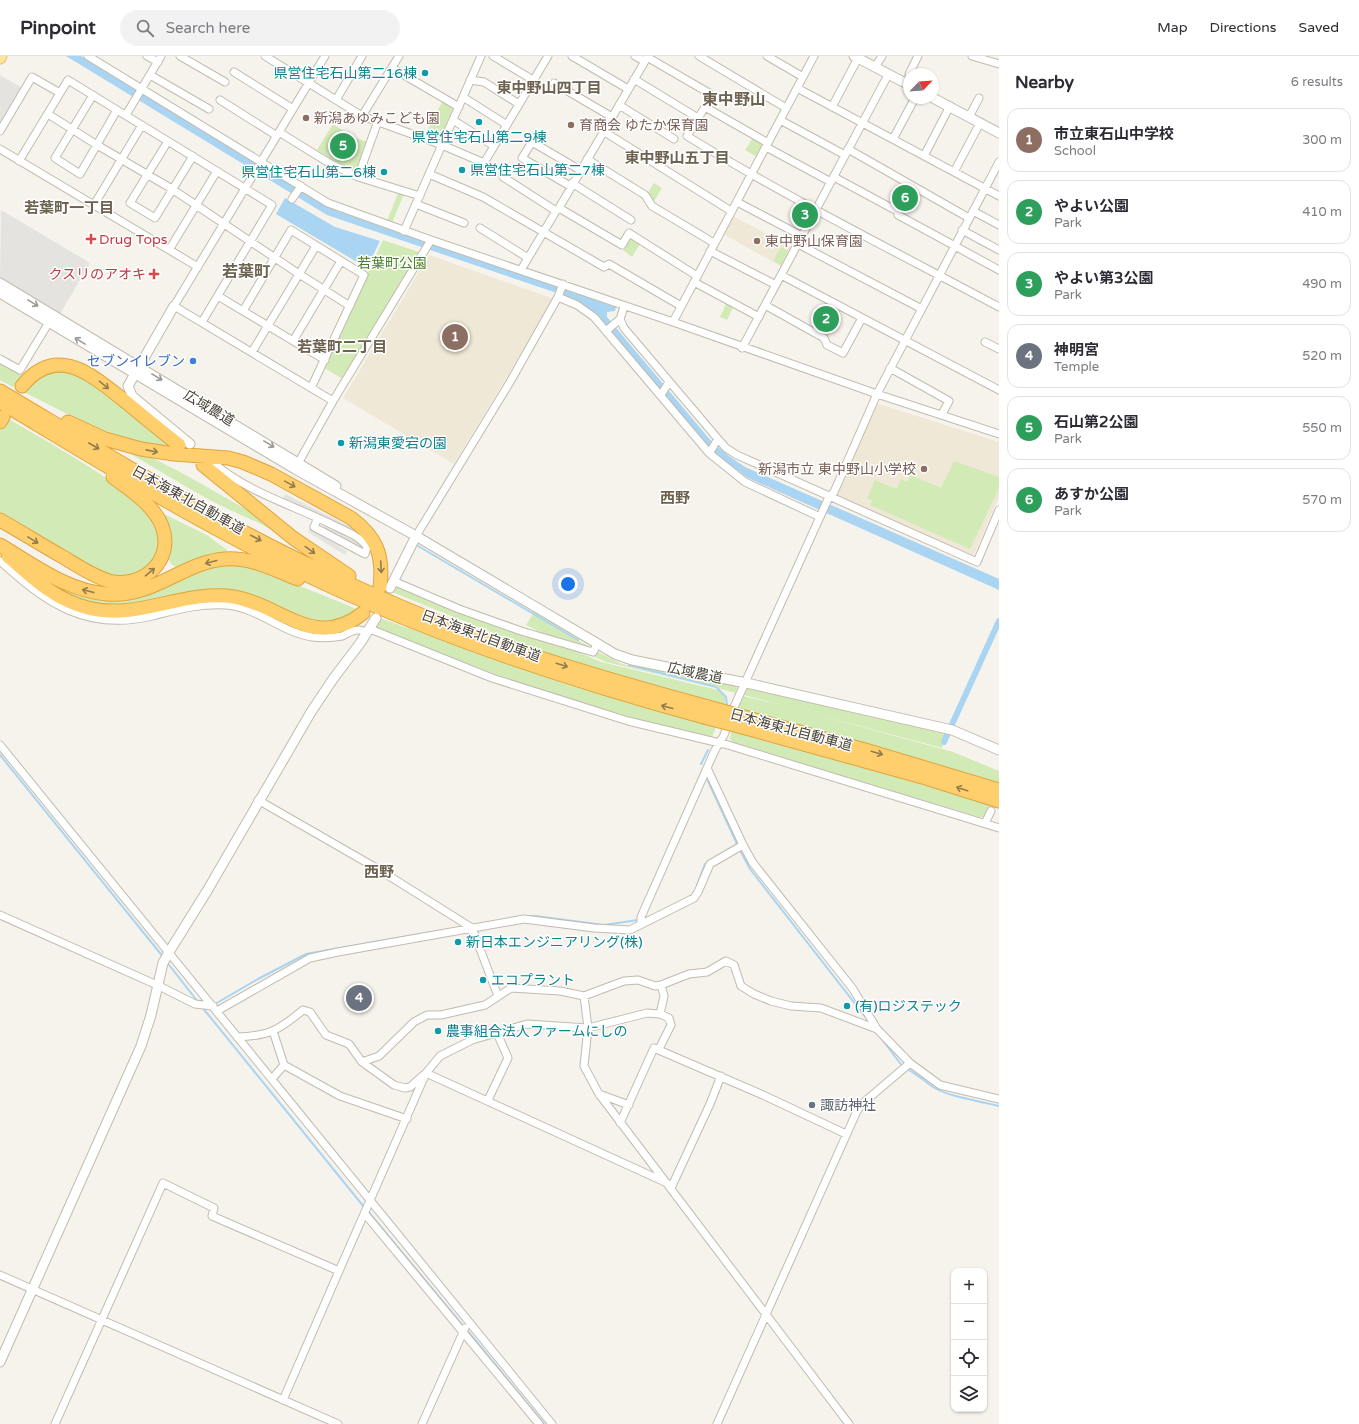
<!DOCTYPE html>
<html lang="en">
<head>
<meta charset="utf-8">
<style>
	:root { --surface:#fff; --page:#f2f2f3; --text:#2b2b33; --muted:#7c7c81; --line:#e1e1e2; --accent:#7c3aed }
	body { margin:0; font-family:"Varela Round","Noto Sans JP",sans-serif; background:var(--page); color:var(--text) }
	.controls { position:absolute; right:12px; bottom:12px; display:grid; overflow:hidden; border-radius:8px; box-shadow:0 1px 3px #0004 }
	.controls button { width:36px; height:36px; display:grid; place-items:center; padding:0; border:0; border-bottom:1px solid var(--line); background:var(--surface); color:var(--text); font:20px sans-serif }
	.compass { position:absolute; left:903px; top:12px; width:36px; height:36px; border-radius:50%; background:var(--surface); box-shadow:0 1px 3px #0004; rotate:65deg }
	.you { position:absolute; left:568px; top:528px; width:14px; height:14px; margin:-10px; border:3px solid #fff; border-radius:50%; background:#1a73e8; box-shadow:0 0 0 6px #1a73e833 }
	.badge { display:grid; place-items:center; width:26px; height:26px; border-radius:50%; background:var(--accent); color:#fff; font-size:13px; font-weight:700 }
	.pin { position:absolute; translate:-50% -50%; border:2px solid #fff; box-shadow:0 1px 4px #0006 }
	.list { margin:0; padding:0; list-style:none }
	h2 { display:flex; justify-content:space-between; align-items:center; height:52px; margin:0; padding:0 16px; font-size:17px }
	h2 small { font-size:13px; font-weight:400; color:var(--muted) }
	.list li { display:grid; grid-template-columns:26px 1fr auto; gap:12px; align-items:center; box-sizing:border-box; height:64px; margin:0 8px 8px; padding:0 8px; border:1px solid var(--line); border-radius:12px }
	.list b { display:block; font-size:15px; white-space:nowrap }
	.list p { margin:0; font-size:13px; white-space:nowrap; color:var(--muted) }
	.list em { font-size:13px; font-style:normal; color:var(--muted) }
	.icon { flex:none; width:22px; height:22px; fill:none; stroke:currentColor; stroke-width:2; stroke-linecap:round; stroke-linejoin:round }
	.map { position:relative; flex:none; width:999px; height:1368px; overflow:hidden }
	header { display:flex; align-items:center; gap:24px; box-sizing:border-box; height:56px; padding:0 20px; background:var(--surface); border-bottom:1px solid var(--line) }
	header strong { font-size:19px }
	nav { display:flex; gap:22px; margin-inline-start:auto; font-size:14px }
	.search { width:280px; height:36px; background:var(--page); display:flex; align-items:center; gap:10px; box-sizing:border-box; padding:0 14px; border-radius:22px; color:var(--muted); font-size:15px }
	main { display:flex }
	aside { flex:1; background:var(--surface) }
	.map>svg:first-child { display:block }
</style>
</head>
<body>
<header>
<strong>Pinpoint</strong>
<div class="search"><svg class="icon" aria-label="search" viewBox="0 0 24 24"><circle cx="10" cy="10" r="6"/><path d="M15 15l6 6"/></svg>Search here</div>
<nav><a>Map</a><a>Directions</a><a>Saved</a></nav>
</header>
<main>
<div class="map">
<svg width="999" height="1368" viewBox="0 0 999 1368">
	<rect width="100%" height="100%" fill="#f6f3ec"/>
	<!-- education -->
	<path fill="#efe8d6" d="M733,160L791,191L782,211L723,178Z
		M429,199L554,243L454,408L343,342Z
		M876,347L999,386V441L973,501L837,440Z"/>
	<!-- green -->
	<path fill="#d2eab5" d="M442,46L453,52L440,82L437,83L426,78Z
		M333,68L352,81L368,86L357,117L349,114L317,94Z
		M753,82L762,88V91L757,101L745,94Z
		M654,127L662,132L653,147L648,137Z
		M908,131L914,134L900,157L897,151Z
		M398,137L404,138L392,167L387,165Z
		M631,182L640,188L632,201L623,194Z
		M383,184L419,196L343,323L324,312Z
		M781,191L788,195L781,209L773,205Z
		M727,246L734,249L727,264L720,261Z
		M825,246L841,254L828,280L812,271Z
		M0,306L25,321L13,331L0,324Z
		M61,314L91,322L178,394L122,382L77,363L24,336L45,317Z
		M7,362C40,382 141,435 155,468C161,480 158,491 157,504L135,520L105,519L0,460V375Z
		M132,394L139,395L182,417L265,464L281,480C261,466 239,459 218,448C188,433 159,414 129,397Z
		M954,405L999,421V432L970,493L870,449L872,444L867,442L875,424L896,433L901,423L907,426L911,419L941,432Z
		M166,459L207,479L227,494L225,500L180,514L171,508L167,500L162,464Z
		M24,509L95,540L209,509L251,510L359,554L351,561L324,568L302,563L263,544L115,553L66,542Z
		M398,529L567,591L601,606L718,634L725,641L726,650L548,599L392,536L395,530Z
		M534,555L593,589V591L533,557Z
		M533,558L591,592L554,583L526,569Z
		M380,562L565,628L716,671L711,684L571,644L508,623L378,573L376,568Z
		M596,593L735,629L737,632L736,637L630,609Z
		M579,594L596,595L622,608L713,631L606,606Z
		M747,633H756L947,676L942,692L744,639Z
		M743,640L782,649L953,696L999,715V728L737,654Z
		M731,675L849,706L993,750L986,761H979L735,688L730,683Z"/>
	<!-- parking -->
	<path fill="#e5e3e0" d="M0,19L22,32L0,70Z
		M1,154L90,207L60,258L0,222Z
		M285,438L355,473L353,477L283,443Z
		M325,468L362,488L360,492L323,472Z
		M310,472L347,495L345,499L308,476Z"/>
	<!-- water -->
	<path fill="#a9d4f2" d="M66,0H81L337,155L616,251L615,255L607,256V261L712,386L729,400L745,411L999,523V534L748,422L708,392L599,263L557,237L327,159Z
		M285,142L335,171L380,185L367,212L276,158Z"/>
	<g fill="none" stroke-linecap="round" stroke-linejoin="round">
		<!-- stream -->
		<path stroke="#a9d4f2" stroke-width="2" d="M418,490L578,584
			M629,609L716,631L726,641L727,649
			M0,699L164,902
			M701,708L708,694
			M708,725L737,788
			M739,792L750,813L867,963
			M697,829L705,808L737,788
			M526,860H535L604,869L638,864
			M166,905L198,946
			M215,948L258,923L306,898L443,874
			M202,951L364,1151
			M878,978L903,1011
			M907,1013C917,1018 924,1025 933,1031C949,1041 980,1045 999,1050
			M367,1154L464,1271
			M467,1274L544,1368"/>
		<!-- canal -->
		<path stroke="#a9d4f2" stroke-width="6" d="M944,686L999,565"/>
		<defs>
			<path id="minor" d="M88,0L328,147L431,184L673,266L877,338L999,378
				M147,0L158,6
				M180,0L225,26
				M265,0L362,60L442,89L484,107L548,0
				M325,0L174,250L333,345
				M493,0L533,24
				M572,0L628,33
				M635,0L644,5
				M699,0L786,52
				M767,0L803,21
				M972,0L999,8
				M647,1L709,37
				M875,11L882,0
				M392,12L459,51
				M234,16L293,53
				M909,18L918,0
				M150,19L209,53
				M634,23L698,62
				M470,24L484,26L519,48
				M554,27L612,61
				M797,32L999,140
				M93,39L55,102L80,118L117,54
				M463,41L507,69
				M220,44L277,80
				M336,44L362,0
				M619,49L674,83
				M832,51L858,2
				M48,58L97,89L172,133L299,218L350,250
				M126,59L161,0
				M362,60L399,0
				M969,61L979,42
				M453,64L494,90
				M780,64L845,99
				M0,75L32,21L60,37
				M603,75L731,155
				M279,76L329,107L358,121L420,140
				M893,83L915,42
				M168,85L130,147L155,162L193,100
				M768,87L705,51L687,80C788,142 894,195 999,251
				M766,91L831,126
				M0,93L198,211
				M848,93L969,162
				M924,100L950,50
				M587,103L645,139L652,150L714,187
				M19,105L68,24L272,149L202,266
				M954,116L980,67
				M429,118L483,141L604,211L609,208L681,250
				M358,121L378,65
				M503,121L556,155
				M834,121L897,155L898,159L999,214
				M572,127L631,164
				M570,130L522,102L532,86L580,114
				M292,143L301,130
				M737,146L802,180
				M416,148L464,167
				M94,149L142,69
				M559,152L622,189L629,177L697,220
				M973,155L999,169
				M480,172L528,202
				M962,174L999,194
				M404,175L481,0
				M798,188L920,252
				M169,194L217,115
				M710,195L776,229
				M521,214L556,155L559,152L648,0
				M781,219L999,334
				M694,226L759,261
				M218,240L325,304
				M558,241L577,249L594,261L709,397L745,426L820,461
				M765,249L824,282L827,289L843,297L862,262
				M624,251L620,263L624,272L718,383L726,392L737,399L977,506L999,454
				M243,255L291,174L364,219L311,332
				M673,266L814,0
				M606,275L620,263
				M293,285L341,205
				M985,286L999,293
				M742,292L888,19
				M252,296L316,190
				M0,303L20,314L51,263
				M890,312L949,345L942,358
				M661,339L669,326
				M710,396L716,386
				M216,409C249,437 298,451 337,471C347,476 361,481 367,491L365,498L314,471L318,462
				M296,411L333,345L431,184
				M416,480L510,326L558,241L563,228
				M0,505C46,547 87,576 152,560C177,554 200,547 227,549C258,552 281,576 312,581C321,582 332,582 342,580C347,578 353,573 359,574C362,574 365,576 367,577
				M393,525L459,553L521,575L593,596L598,587
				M370,573L492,622L628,665L728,689L999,772
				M0,689L552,1368
				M707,712L743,789L753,807L853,933L877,973L910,1007L940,1029L999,1043
				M258,744L378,813L472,872L498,940
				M985,767L991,755
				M0,859L157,929L195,948L213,950
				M641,868V861L715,694L724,679L734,651L829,441L834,436L877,338L999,106
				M584,940L588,972L584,1010L599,1038L849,1368
				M217,955L310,902L338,896L524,863L594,872L630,874L694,842L698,836L710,808L743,789
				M273,975L284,1009L340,1040L407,1063
				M237,981C269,980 279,974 303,954L310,956L326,979L349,988L362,1006L379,1000L414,966L427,959H441L485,949L511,932L560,935L584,940L624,925L638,924L655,930L661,929L689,918L707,916L726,905L734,909L741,930L754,938L771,945L791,950L821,952L877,973
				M659,993L671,969L669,962L660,958L664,940L661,929
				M362,1006L394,1029L405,1032L410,1031L426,1017L440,1000L472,984L527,968L588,972L647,957L660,958
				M272,1023L284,1009
				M599,1038L629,1049
				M488,1044L508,1002L497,977
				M620,1067L654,992L763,1039L846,1078
				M671,1132L710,1048L721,1020
				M365,1158L539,1368
				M0,1219L338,1368
				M283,1344L339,1215
				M55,1368L163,1127L214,1152L212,1160L339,1215L426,1017L667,1127
				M422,1368L465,1272
				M717,1368L857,1055L863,1047L910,1007"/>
			<path id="tertiary" d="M854,0L909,29
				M933,42L999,77
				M0,227L336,430
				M0,237L295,413L416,480L615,598L632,604L751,628L952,674L999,694
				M174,250L128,330L132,340L190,388
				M390,532L416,480
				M0,1306L141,990L151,959L163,907L169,896L207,835L311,656L333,623L361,586L376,562"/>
			<path id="primary" d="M0,2L1,0"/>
			<path id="motorway" d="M22,330C58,286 94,321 126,346C144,361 161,375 179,389
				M0,335C108,399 217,467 332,520C386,545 441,569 498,588C567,612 638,632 708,651
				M0,346C107,410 213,476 326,528C449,585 575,626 704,661
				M0,366L3,361
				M68,366L105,383L141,393L174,398L228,402L243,406L271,418L351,462C376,481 384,498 380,531
				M203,409L293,482L349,520
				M0,464C21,476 42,489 63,501C78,510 92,520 109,525C142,533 175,505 162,470C154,449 130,434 113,421
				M0,489C34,509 67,535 107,538C154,542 183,506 225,503C251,501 275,514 298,523
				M8,500C33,522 55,544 88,552C138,565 184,533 234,541C283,550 315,595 363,557
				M759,665L865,694L999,734
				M757,675L926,722L999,745"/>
		</defs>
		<!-- minor casing -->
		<use href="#minor" stroke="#c2bbae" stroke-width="9"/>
		<!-- tertiary casing -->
		<use href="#tertiary" stroke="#c2bbae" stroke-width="11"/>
		<!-- primary casing -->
		<use href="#primary" stroke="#e6c16a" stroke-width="13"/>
		<!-- motorway casing -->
		<use href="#motorway" stroke="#e0a43c" stroke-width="15"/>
		<!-- minor -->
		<use href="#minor" stroke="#fff" stroke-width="7"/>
		<!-- tertiary -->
		<use href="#tertiary" stroke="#fff" stroke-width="9"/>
		<!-- primary -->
		<use href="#primary" stroke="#ffe39c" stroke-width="11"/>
		<!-- motorway -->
		<use href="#motorway" stroke="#ffcf6e" stroke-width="13"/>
		<defs>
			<path id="motorway-bridge" d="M708,651L759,665
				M704,661L757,675"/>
		</defs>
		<!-- motorway-bridge casing -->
		<use href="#motorway-bridge" stroke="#e0a43c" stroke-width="15" stroke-linecap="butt"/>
		<!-- motorway-bridge -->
		<use href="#motorway-bridge" stroke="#ffcf6e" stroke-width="13"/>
	</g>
	<!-- one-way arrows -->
	<defs><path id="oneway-shaft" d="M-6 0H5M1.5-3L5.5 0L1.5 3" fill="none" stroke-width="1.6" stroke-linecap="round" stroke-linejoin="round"/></defs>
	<g stroke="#9c9892">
		<use href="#oneway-shaft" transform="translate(33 247) rotate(31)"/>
		<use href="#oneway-shaft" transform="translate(80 285) rotate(-149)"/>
		<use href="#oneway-shaft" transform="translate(157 321) rotate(31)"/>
		<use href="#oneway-shaft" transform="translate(269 388) rotate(31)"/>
	</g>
	<g stroke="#937c4e">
		<use href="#oneway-shaft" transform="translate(104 329) rotate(39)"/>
		<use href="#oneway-shaft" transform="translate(94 390) rotate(30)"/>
		<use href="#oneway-shaft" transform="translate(152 395) rotate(11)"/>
		<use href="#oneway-shaft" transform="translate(290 428) rotate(29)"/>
		<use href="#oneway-shaft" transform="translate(256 482) rotate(27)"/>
		<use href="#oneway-shaft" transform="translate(33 484) rotate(31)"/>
		<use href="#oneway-shaft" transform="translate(310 494) rotate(36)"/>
		<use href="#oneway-shaft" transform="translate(211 506) rotate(165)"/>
		<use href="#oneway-shaft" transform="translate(381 511) rotate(87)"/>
		<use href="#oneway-shaft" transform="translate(150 516) rotate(-40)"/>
		<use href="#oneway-shaft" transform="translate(88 535) rotate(-166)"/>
		<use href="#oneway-shaft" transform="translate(562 609) rotate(18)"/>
		<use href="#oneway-shaft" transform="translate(667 651) rotate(-165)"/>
		<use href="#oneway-shaft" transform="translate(877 697) rotate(16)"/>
		<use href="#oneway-shaft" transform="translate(962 733) rotate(-162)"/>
	</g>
	<!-- markers -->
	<g fill="#0f9aa8" stroke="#fff" stroke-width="1.5">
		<circle cx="425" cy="17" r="4"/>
		<circle cx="479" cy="66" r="4"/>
		<circle cx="462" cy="114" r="4"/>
		<circle cx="384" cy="116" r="4"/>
		<circle cx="341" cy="387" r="4"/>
		<circle cx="458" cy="886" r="4"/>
		<circle cx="483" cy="924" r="4"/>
		<circle cx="847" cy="950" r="4"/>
		<circle cx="438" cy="975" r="4"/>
	</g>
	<g fill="#8d6e63" stroke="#fff" stroke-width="1.5">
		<circle cx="306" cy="62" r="4"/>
		<circle cx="571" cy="69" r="4"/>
		<circle cx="757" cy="185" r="4"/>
		<circle cx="924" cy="413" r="4"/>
	</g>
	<g fill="#e0444e" stroke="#fff" stroke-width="1.5">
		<path d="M89 177h4v4h4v4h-4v4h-4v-4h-4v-4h4z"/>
		<path d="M152 212h4v4h4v4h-4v4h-4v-4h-4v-4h4z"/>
	</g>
	<circle fill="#3f7fe0" stroke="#fff" stroke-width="1.5" cx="193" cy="305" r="4"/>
	<circle fill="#6b7280" stroke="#fff" stroke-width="1.5" cx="812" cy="1049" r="4"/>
	<g text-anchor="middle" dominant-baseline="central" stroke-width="3" stroke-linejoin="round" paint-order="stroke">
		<!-- culture labels -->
		<g font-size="14" fill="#0d838f" stroke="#fff" text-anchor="start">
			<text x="417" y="17" text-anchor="end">県営住宅石山第二16棟</text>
			<text x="479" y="81" text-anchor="middle">県営住宅石山第二9棟</text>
			<text x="470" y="114">県営住宅石山第二7棟</text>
			<text x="376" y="116" text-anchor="end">県営住宅石山第二6棟</text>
			<text x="349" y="387">新潟東愛宕の園</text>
			<text x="466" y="886">新日本エンジニアリング(株)</text>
			<text x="491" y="924">エコプラント</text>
			<text x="855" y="950">(有)ロジステック</text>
			<text x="446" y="975">農事組合法人ファームにしの</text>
		</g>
		<!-- education labels -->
		<g font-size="14" fill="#785e54" stroke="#fff" text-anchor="start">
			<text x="314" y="62">新潟あゆみこども園</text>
			<text x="579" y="69">育商会 ゆたか保育園</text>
			<text x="765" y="185">東中野山保育園</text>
			<text x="916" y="413" text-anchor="end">新潟市立 東中野山小学校</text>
		</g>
		<!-- health labels -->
		<g font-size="14" fill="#be3a42" stroke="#fff" text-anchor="start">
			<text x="99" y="183">Drug Tops</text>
			<text x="146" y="218" text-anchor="end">クスリのアオキ</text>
		</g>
		<!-- park labels -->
		<g font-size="14" fill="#4a7f2a" stroke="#fff">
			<text x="392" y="207">若葉町公園</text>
		</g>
		<!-- shop labels -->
		<g font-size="14" fill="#366cbe" stroke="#fff" text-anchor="end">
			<text x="185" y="305">セブンイレブン</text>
		</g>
		<!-- street labels -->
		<g font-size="14" fill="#4b4439" stroke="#fff">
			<text transform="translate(209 352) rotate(31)">広域農道</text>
			<text transform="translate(188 444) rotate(29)">日本海東北自動車道</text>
			<text transform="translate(481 580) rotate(20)">日本海東北自動車道</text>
			<text transform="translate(695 617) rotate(12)">広域農道</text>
			<text transform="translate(791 674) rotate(15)">日本海東北自動車道</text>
		</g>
		<!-- worship labels -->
		<g font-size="14" fill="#5b616d" stroke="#fff" text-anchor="start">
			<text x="820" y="1049">諏訪神社</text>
		</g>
		<!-- neighbourhood labels -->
		<g font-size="15" font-weight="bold" fill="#6e6250" stroke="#fff">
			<text x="549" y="32">東中野山四丁目</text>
			<text x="677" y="102">東中野山五丁目</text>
			<text x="69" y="152">若葉町一丁目</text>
			<text x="342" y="291">若葉町二丁目</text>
			<text x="675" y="442">西野</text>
			<text x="379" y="816">西野</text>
		</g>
		<!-- quarter labels -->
		<g font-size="16" font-weight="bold" fill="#6e6250" stroke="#fff">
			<text x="734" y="44">東中野山</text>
			<text x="246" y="216">若葉町</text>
		</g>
	</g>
</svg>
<div class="controls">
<button>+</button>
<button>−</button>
<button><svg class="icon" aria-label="locate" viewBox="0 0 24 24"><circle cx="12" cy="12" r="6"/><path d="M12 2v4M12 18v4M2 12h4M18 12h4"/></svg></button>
<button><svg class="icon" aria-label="layers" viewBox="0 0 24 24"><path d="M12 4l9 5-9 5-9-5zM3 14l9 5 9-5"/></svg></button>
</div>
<svg class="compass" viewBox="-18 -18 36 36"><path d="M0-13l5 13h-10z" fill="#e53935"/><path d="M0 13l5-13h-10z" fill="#7c7c81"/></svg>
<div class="you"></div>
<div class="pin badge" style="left:455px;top:281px;background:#8d6e63">1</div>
<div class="pin badge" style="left:826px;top:263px;background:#2e9e5b">2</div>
<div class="pin badge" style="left:805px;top:159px;background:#2e9e5b">3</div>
<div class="pin badge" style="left:359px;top:942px;background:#6b7280">4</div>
<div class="pin badge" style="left:343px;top:90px;background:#2e9e5b">5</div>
<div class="pin badge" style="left:905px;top:142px;background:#2e9e5b">6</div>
</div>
<aside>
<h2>Nearby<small>6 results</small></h2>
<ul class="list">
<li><span class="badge" style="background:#8d6e63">1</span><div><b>市立東石山中学校</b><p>School</p></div><em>300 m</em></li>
<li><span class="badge" style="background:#2e9e5b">2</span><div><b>やよい公園</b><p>Park</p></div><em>410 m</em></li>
<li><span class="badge" style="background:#2e9e5b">3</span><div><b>やよい第3公園</b><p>Park</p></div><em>490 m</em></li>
<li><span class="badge" style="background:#6b7280">4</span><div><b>神明宮</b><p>Temple</p></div><em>520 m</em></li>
<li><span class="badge" style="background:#2e9e5b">5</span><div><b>石山第2公園</b><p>Park</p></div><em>550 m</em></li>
<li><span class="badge" style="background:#2e9e5b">6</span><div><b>あすか公園</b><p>Park</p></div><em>570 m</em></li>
</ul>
</aside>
</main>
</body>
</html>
